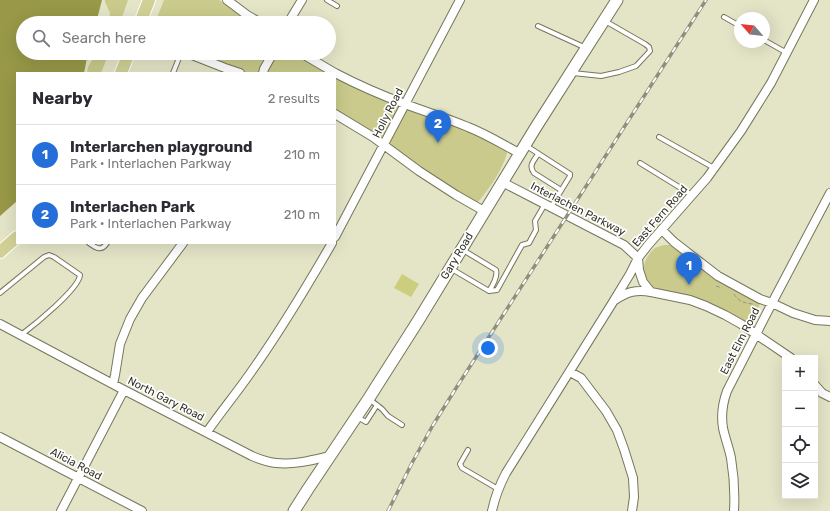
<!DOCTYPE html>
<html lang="en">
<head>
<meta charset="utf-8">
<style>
	:root { --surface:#fff; --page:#f2f2f3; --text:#2b2b33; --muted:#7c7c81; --line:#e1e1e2; --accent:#246ed9 }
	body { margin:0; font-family:Rubik,sans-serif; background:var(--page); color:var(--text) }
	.controls { position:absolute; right:12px; bottom:12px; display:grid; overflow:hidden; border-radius:0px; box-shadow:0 4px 16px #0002 }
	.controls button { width:36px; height:36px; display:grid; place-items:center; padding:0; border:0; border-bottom:1px solid var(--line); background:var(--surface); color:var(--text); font:20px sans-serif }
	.compass { position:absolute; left:734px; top:12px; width:36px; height:36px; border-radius:50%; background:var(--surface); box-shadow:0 4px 16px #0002; rotate:298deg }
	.you { position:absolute; left:488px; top:348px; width:14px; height:14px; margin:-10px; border:3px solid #fff; border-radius:50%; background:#1a73e8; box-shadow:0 0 0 6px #1a73e833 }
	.badge { display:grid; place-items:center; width:26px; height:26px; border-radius:50%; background:var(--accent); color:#fff; font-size:13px; font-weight:700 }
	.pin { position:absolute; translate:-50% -33px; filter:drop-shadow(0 1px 2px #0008) }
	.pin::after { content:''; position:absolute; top:21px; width:14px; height:12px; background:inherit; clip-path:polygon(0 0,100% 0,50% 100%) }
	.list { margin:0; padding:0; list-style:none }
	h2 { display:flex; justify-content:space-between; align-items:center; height:52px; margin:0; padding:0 16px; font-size:17px }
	h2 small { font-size:13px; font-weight:400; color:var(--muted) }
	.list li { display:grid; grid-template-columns:26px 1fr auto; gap:12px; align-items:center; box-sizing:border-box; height:60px; padding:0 16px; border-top:1px solid var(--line) }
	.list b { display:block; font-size:15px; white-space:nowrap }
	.list p { margin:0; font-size:13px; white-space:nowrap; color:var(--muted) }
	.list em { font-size:13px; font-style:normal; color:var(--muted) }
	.icon { flex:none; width:22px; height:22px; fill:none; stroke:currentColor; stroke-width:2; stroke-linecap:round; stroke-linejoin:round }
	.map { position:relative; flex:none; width:830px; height:511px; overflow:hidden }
	.search { position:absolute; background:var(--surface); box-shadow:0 4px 16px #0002; left:16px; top:16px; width:320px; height:44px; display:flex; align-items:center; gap:10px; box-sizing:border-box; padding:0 14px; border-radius:22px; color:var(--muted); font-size:15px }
	.panel { position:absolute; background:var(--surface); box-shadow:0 4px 16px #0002; left:16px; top:72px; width:320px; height:172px; border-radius:0px }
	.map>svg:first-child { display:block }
</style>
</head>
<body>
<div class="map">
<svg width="830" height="511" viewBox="0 0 830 511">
	<rect width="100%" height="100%" fill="#e4e5c7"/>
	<!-- green -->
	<path fill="#c9ca8b" d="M105,0H128L120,23H109L110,13L105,2Z
		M164,0H219L253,23H155Z
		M96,53H109L101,73H87L88,67Z
		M194,53H294L329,73H246L216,63Z
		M335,76L458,126L508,150C503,169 490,188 477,203L436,179L335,112Z
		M664,245H669L674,247L711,277L760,304L750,325L722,310L655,289C653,287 650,285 648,282C639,272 645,256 655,248C657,247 661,246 664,245Z"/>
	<!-- water -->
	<path fill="#989848" d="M0,0H102L96,23H23V53H88L84,73H17V201L0,216Z"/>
	<!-- building -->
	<path fill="#cdce7d" d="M402,274L419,284L411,297L394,288Z"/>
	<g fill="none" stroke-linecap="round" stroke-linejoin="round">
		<defs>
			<path id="service" d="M327,0L337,6
				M724,17L740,26
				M538,26L586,48
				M764,40L787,53
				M173,73L181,53
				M573,73L601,76L619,72L636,66L650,51L649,47L645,44L605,21
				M659,137L714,168
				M525,145L570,174V176L551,207
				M538,154C534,161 528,165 534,173L561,190
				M640,163L692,195
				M89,243C96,248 101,252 107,243
				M463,250L496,270C498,277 493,285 489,291
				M450,268L489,291L497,290L522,245L529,243L536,230L535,221L545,204
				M0,293L44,257L49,255L54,257L80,275C79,289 33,326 21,335
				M369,399L382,409L388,416L402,425
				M357,417L366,422L377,405
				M468,450L460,464L462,468L498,489"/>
			<path id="minor" d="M227,0L247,15L261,23
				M288,23L302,0
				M187,53L225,68L240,73
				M301,53L335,73
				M263,73L264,69L273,53
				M335,73C358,85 381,95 405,104C426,112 447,118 468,127C486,134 502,144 519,153
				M335,114L373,137L419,171L456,195L484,211
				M502,182L624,245L638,258L639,270L643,282L651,292L690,300L706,306L725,315L741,324L791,358
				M662,230L674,242L718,276L760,299L772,303L793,313L815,320L830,321
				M335,237L460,0
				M615,300C627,292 636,289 651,292
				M0,324L124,390L252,456C259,459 268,462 276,463C295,465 313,460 330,456
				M570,372L581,378L606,411L617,430L624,449L633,478L634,497L632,511
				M113,384L115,375L120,344L130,319L142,298L183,243
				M815,385L822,393L830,397
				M207,432C220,413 235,395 249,375C279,333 306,288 332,243
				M0,437L142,511
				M61,511L124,390
				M492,511C495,497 499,486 506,473L613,302L630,274L638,258L649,244L707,178L741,131L771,83L814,0
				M734,511C735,493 734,476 731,458C729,448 725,438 723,428C721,416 723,402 727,391L772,303L830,193"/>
			<path id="secondary" d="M294,511L308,489L369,398L418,321L536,127L617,0"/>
			<path id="primary" d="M140,23L149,0
				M121,73L129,53
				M0,252L17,237"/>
		</defs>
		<!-- service casing -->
		<use href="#service" stroke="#75765b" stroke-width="6"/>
		<!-- minor casing -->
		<use href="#minor" stroke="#75765b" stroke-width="10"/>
		<!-- secondary casing -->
		<use href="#secondary" stroke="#75765b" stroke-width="13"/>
		<!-- primary casing -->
		<use href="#primary" stroke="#fff" stroke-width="14"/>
		<!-- path -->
		<path stroke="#989983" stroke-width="1" stroke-dasharray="4 2" stroke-linecap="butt" d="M716,286L722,288
			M734,294C739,302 744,303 753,304"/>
		<!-- service -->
		<use href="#service" stroke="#fff" stroke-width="4"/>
		<!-- minor -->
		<use href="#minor" stroke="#fff" stroke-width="8"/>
		<!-- secondary -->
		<use href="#secondary" stroke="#fff" stroke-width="11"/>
		<!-- primary -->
		<use href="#primary" stroke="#d1d197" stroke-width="12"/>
		<defs>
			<path id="rail" d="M388,511L413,461L433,425L458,385L706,0"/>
		</defs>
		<!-- rail casing -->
		<use href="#rail" stroke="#8f907b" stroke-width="3.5"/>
		<!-- rail -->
		<use href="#rail" stroke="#fff" stroke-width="2" stroke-dasharray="6" stroke-linecap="butt"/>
	</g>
	<g text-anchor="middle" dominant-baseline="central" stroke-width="3.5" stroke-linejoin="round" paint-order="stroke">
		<!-- street labels -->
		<g font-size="11" fill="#333328" stroke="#fff">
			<text transform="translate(388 113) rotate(-63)">Holly Road</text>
			<text transform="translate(578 209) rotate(27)">Interlachen Parkway</text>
			<text transform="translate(660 216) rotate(-49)">East Fern Road</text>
			<text transform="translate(457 256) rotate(-59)">Gary Road</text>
			<text transform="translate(740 341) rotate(-63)">East Elm Road</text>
			<text transform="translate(166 399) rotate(27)">North Gary Road</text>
			<text transform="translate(76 464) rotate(28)">Alicia Road</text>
		</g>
	</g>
</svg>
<div class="controls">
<button>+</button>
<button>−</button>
<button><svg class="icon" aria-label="locate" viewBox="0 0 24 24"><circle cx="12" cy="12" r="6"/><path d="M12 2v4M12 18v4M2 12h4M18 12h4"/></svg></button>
<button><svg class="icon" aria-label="layers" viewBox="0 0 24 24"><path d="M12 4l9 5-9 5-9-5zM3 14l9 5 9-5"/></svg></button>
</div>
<svg class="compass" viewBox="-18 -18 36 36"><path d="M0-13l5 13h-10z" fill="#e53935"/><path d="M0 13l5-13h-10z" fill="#7c7c81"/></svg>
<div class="you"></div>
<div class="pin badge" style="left:689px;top:285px">1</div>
<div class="pin badge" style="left:438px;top:143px">2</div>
<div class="search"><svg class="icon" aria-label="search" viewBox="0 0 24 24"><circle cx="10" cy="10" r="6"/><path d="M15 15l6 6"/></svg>Search here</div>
<section class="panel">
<h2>Nearby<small>2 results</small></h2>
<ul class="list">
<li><span class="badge">1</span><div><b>Interlarchen playground</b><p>Park · Interlachen Parkway</p></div><em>210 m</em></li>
<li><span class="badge">2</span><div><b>Interlachen Park</b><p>Park · Interlachen Parkway</p></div><em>210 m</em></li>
</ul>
</section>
</div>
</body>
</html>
